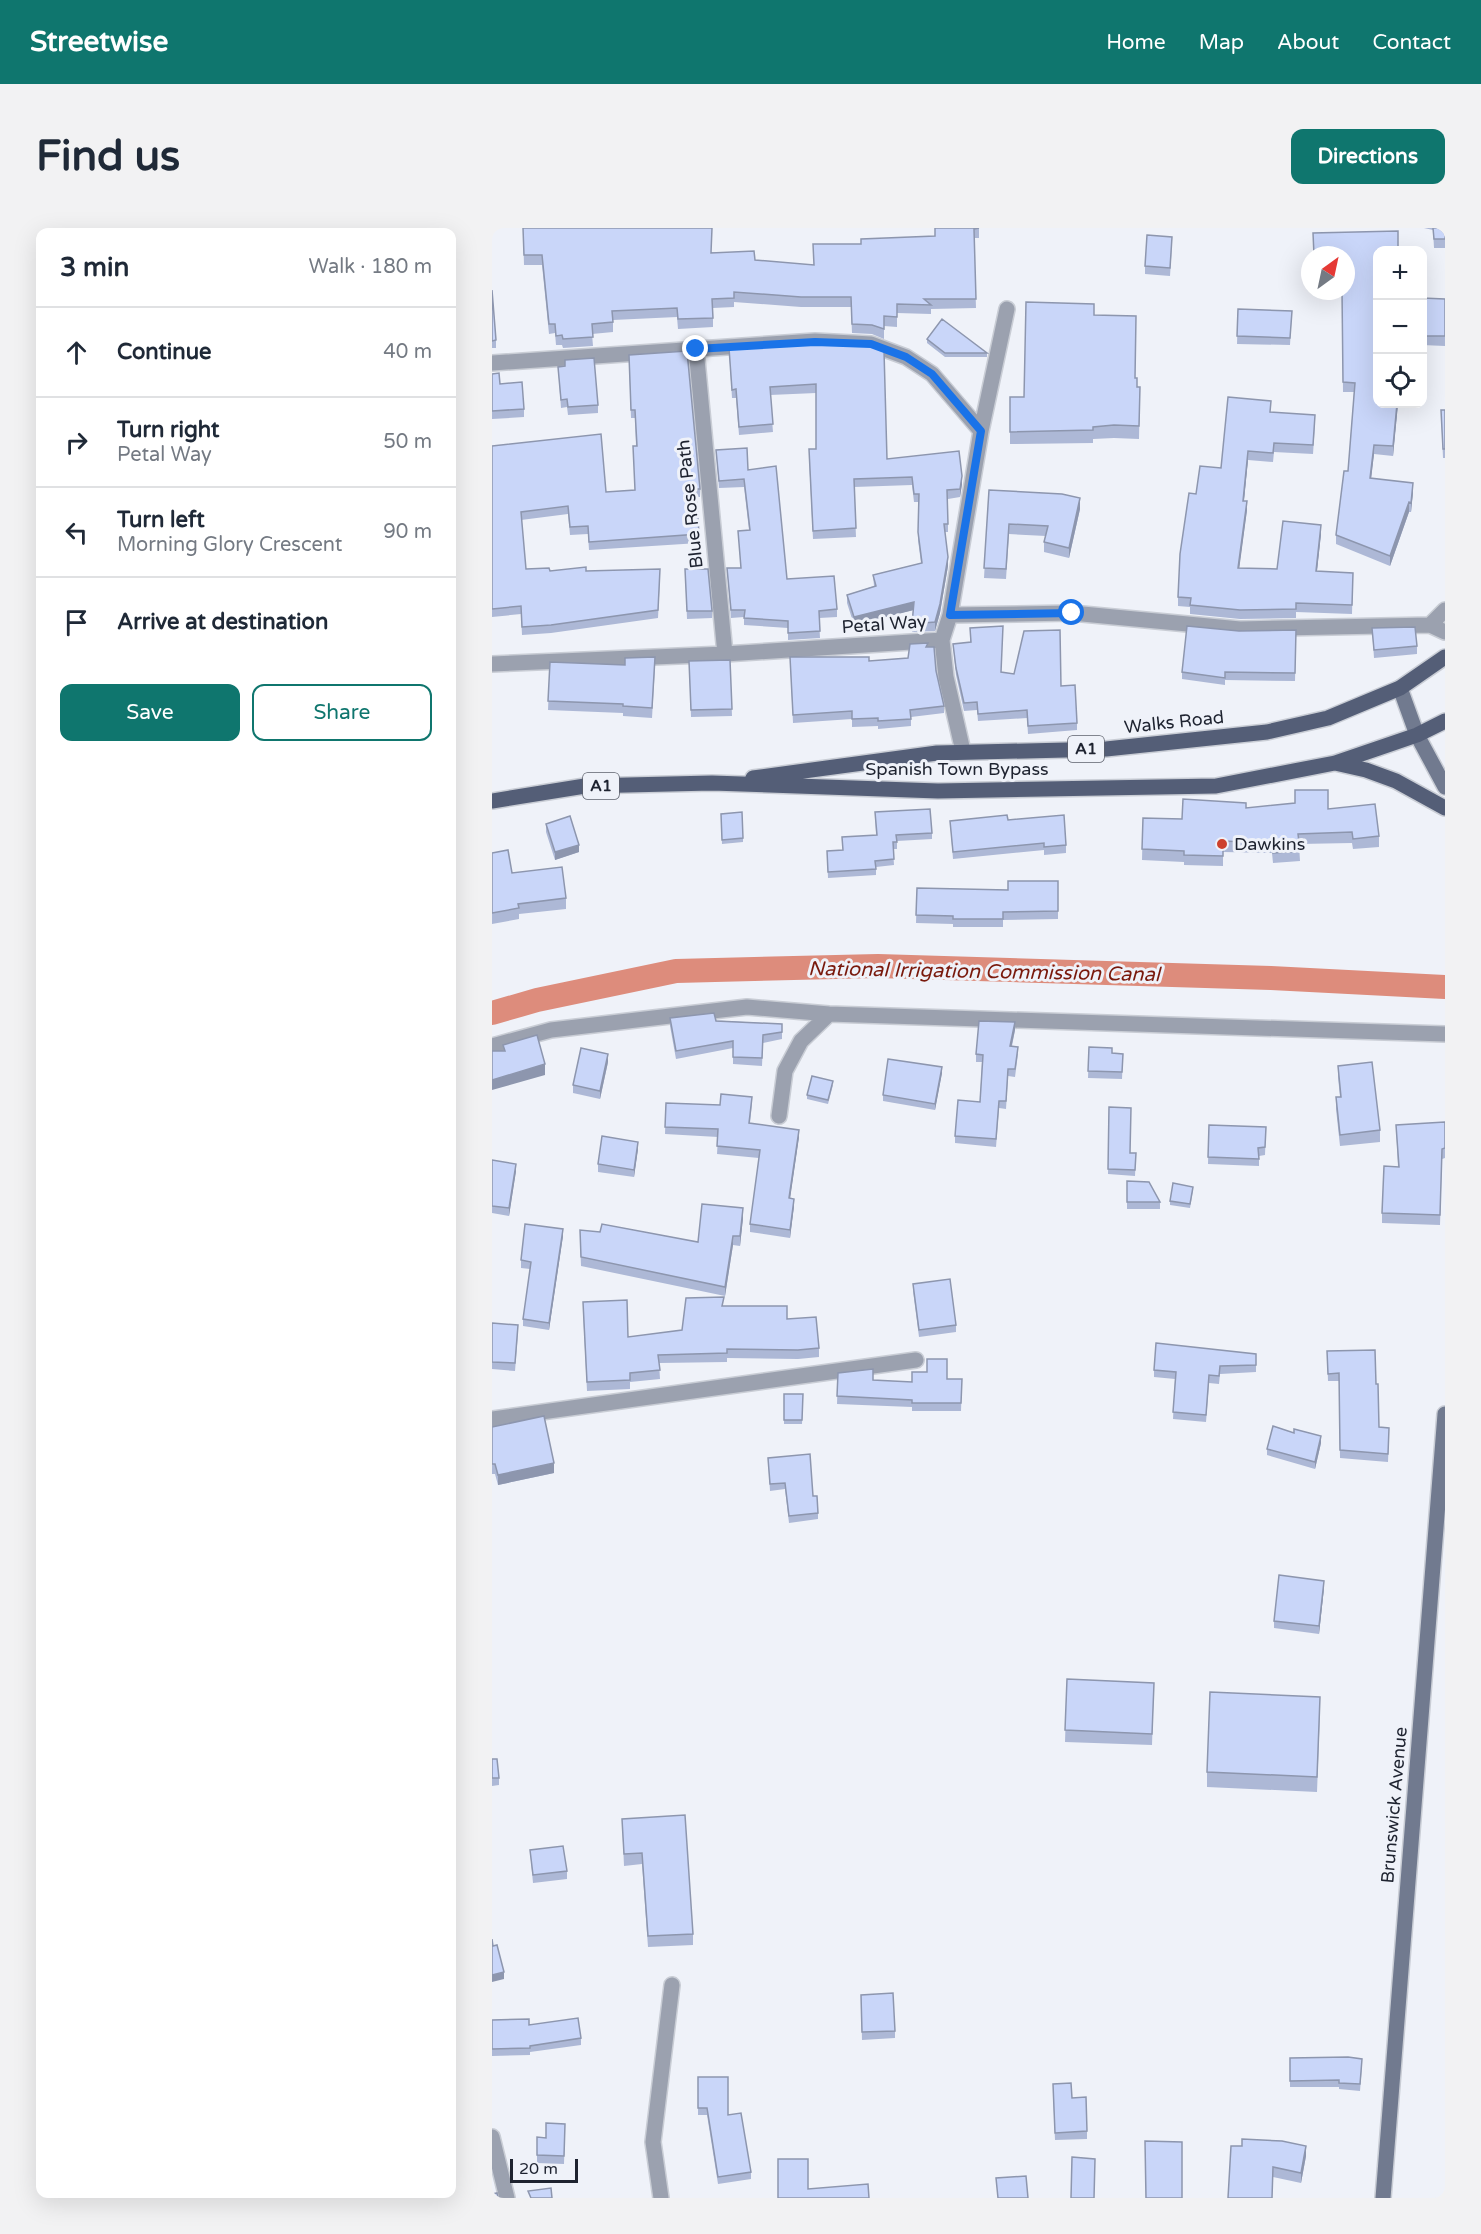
<!DOCTYPE html>
<html lang="en">
<head>
<meta charset="utf-8">
<style>
	:root { --surface:#fff; --page:#f2f2f3; --text:#1f2937; --muted:#747a83; --line:#e0e1e3; --accent:#0f766e }
	body { margin:0; font-family:"Varela Round",sans-serif; background:var(--page); color:var(--text) }
	.controls { position:absolute; right:18px; top:18px; display:grid; overflow:hidden; border-radius:12px; box-shadow:0 6px 24px #0002 }
	.controls button { width:54px; height:54px; display:grid; place-items:center; padding:0; border:0; border-bottom:2px solid var(--line); background:var(--surface); color:var(--text); font:30px sans-serif }
	.compass { position:absolute; left:809px; top:18px; width:54px; height:54px; border-radius:50%; background:var(--surface); box-shadow:0 6px 24px #0002; rotate:33deg }
	.scale { position:absolute; left:18px; bottom:15px; width:68px; box-sizing:border-box; padding-left:6px; border:3px solid #1e2330; border-top:0; font-size:16px; line-height:21px; white-space:nowrap; color:#1e2330; -webkit-text-stroke:4px #eff2f9; paint-order:stroke }
	.stop { position:absolute; width:18px; height:18px; margin:-14px; border:4px solid #1a73e8; border-radius:50%; background:#fff }
	.stop.end { background:#1a73e8; border-color:#fff; box-shadow:0 2px 6px #0008 }
	.list { margin:0; padding:0; list-style:none }
	h2 { display:flex; justify-content:space-between; align-items:center; height:78px; margin:0; padding:0 24px; font-size:26px }
	h2 small { font-size:20px; font-weight:400; color:var(--muted) }
	.list li { display:grid; grid-template-columns:39px 1fr auto; gap:18px; align-items:center; box-sizing:border-box; height:90px; padding:0 24px; border-top:2px solid var(--line) }
	.list b { display:block; font-size:22px; white-space:nowrap }
	.list p { margin:0; font-size:20px; white-space:nowrap; color:var(--muted) }
	.list em { font-size:20px; font-style:normal; color:var(--muted) }
	.actions { display:flex; gap:12px; padding:18px 24px }
	.actions a { flex:1; padding:14px 0; border:2px solid var(--accent); border-radius:12px; text-align:center; font-size:21px; color:var(--accent) }
	.actions .main { background:var(--accent); color:#fff }
	.icon { flex:none; width:33px; height:33px; fill:none; stroke:currentColor; stroke-width:2; stroke-linecap:round; stroke-linejoin:round }
	.map { position:relative; flex:none; width:953px; height:1970px; overflow:hidden; border-radius:12px }
	header { display:flex; align-items:center; gap:36px; box-sizing:border-box; height:84px; padding:0 30px; background:var(--accent); color:#fff }
	header strong { font-size:28px }
	nav { display:flex; gap:33px; margin-inline-start:auto; font-size:21px }
	.intro { display:flex; align-items:center; justify-content:space-between; box-sizing:border-box; height:144px; padding:0 36px }
	h1 { margin:0; font-size:42px }
	.button { padding:15px 27px; border-radius:12px; background:var(--accent); color:#fff; font-size:21px; font-weight:700 }
	main { display:flex; gap:36px; padding:0 36px }
	aside { flex:1; background:var(--surface); border-radius:12px; box-shadow:0 6px 24px #0002 }
	.map>svg:first-child { display:block }
</style>
</head>
<body>
<header>
<strong>Streetwise</strong>
<nav><a>Home</a><a>Map</a><a>About</a><a>Contact</a></nav>
</header>
<div class="intro"><h1>Find us</h1><a class="button">Directions</a></div>
<main>
<aside>
<h2>3 min<small>Walk · 180 m</small></h2>
<ul class="list">
<li><svg class="icon" aria-label="ahead" viewBox="0 0 24 24"><path d="M12 20V5M6 11l6-6 6 6"/></svg><div><b>Continue</b></div><em>40 m</em></li>
<li><svg class="icon" aria-label="right" viewBox="0 0 24 24"><path d="M7 20v-9h11M14 6l5 5-5 5"/></svg><div><b>Turn right</b><p>Petal Way</p></div><em>50 m</em></li>
<li><svg class="icon" aria-label="left" viewBox="0 0 24 24"><path d="M17 20v-9H6M10 6l-5 5 5 5"/></svg><div><b>Turn left</b><p>Morning Glory Crescent</p></div><em>90 m</em></li>
<li><svg class="icon" aria-label="arrive" viewBox="0 0 24 24"><path d="M6 21V4h12l-3 4 3 4H6"/></svg><div><b>Arrive at destination</b></div></li>
</ul>
<div class="actions"><a class="main">Save</a><a>Share</a></div>
</aside>
<div class="map">
<svg width="953" height="1970" viewBox="0 0 953 1970">
	<rect width="100%" height="100%" fill="#eff2f9"/>
	<g fill="none" stroke-linecap="round" stroke-linejoin="round">
		<!-- canal -->
		<path stroke="#dd8c7c" stroke-width="24" d="M0,785L45,772L184,743L386,738L779,750L953,759"/>
		<defs>
			<path id="street" d="M204,121L233,426
				M0,135L323,113L379,116L414,129L440,146L489,203
				M458,387L580,385L748,401L938,397L953,404
				M938,397L953,382
				M0,436L233,426L450,412
				M471,523L454,449L450,412L458,387L489,203L515,81
				M0,818L59,802L255,779L337,786L953,806
				M287,888L293,843L309,813L337,786
				M0,1191L424,1132
				M0,1909L15,1970
				M169,1970L161,1914L180,1757"/>
			<path id="secondary" d="M908,460L925,507L953,559
				M891,1970L953,1186"/>
			<path id="primary" d="M843,535L874,542L904,553L953,580
				M261,550L445,525L614,521L775,504L836,490L908,460L953,429
				M0,573L93,558L220,555L446,563L724,558L843,535L925,507L953,493"/>
		</defs>
		<!-- street casing -->
		<use href="#street" stroke="#c9cdd5" stroke-width="18"/>
		<!-- secondary casing -->
		<use href="#secondary" stroke="#c9cdd5" stroke-width="18"/>
		<!-- primary casing -->
		<use href="#primary" stroke="#c9cdd5" stroke-width="18"/>
		<!-- street -->
		<use href="#street" stroke="#9ba1af" stroke-width="15"/>
		<!-- secondary -->
		<use href="#secondary" stroke="#717a8f" stroke-width="15"/>
		<!-- primary -->
		<use href="#primary" stroke="#545e77" stroke-width="15"/>
	</g>
	<!-- wall -->
	<path fill="#adb8d6" d="M31,0L219,24L263,32L321,37L369,16L443,8L487,0V10H482L484,80L439,81V86L405,85V99L392,98V111L380,106L360,105L359,79H309L242,74V79L221,80V99L186,101L185,89L121,92V104L100,106L101,118L71,120L70,117H64L63,105L57,106L50,37H32Z
		M932,0H953V20H942L941,2Z
		M680,16L678,48L653,46V38Z
		M0,62L4,112V120H0Z
		M850,63L885,176H906L901,228L882,226L879,251L921,264L919,284H917L898,338L844,316V307L856,243L862,164H851Z
		M930,70L953,71V118L930,117Z
		M746,81L800,83L798,117L745,116Z
		M602,87L643,150L645,159H648L647,211L622,210L601,211V215L518,216V204L532,169Z
		M435,111L495,125V129H453L435,115Z
		M304,116L395,231L470,256L468,269L456,271V304H453L456,338L448,385L443,403L420,404L421,382L362,397L355,375V367L382,358L381,347L429,335L426,312L427,274H422L420,257L362,259L364,309L321,311L317,229L324,221V165L278,167L281,204L247,207L244,170H240L237,120Z
		M73,132L106,177V185L76,187L75,179L69,180L66,139L73,138Z
		M137,135L208,261V269H204L207,315L97,322L96,306L78,307L76,286L29,292L34,341L58,343H94L168,349L166,390L59,405L30,407L29,386L0,389V218L114,264L143,262L144,218L143,190H139Z
		M0,146L32,181V189L0,191Z
		M949,182H953V230H951Z
		M778,184L823,196L821,226L782,224L781,234L756,232L752,273L755,282L747,340L785,341L829,306L825,343L861,345L860,386L804,384V390L748,391L698,386V379L686,378V369L704,266Z
		M224,222L256,242L295,351L345,381V389L327,390L328,410L296,412V400L252,397V389L239,390L235,340H249L246,303L257,302L252,259L227,260Z
		M497,262L588,281L577,330L552,324V314L554,308L517,306L514,351L492,350Z
		M193,341L220,383V390L195,391Z
		M478,400L509,444L569,458L585,495V502L536,506L535,490L486,493L485,482L472,483L464,447L461,416L478,414Z
		M880,400L925,418V426L882,430Z
		M804,402L803,453L733,452V457L690,451V444L747,403Z
		M436,419L444,443L452,478V485L419,489V498L386,501V498L360,499V491L301,495L298,429L377,433L416,430Z
		M238,432L240,488L199,489L197,433Z
		M58,434L163,439L160,490L131,488V485L56,482Z
		M754,580L836,581L887,608V619L861,621L860,615L807,616L808,633L781,635L780,625L731,624V638L692,637V634L650,632L651,590L690,591Z
		M383,584L440,605V611L405,613V621H401L402,637L384,639V647L336,650L335,623L351,622L384,607Z
		M229,586L251,610V614L230,616Z
		M516,592L574,617V625L552,627V622L461,631L458,593Z
		M54,596L87,624L63,632L54,604Z
		M0,625L20,645L74,670V681L27,686V691L0,696Z
		M566,653V691L511,692V699H461V696L424,695L425,660L516,662Z
		M178,790L290,796V811L271,815L270,838L241,836V820L184,831L178,798Z
		M523,802L520,818L526,826L523,849L516,848L514,881L507,880L504,919L463,915V908L488,874L490,834H484V826Z
		M597,819L620,825L631,826L630,851L596,850Z
		M116,834L108,871L81,865V857Z
		M846,838L888,902V914L848,918L844,881V869H848L846,849Z
		M450,845L443,882L391,873V867Z
		M341,857L336,876L315,871V867Z
		M174,875L228,877L260,876L258,895L307,909L298,970L302,978L298,1010L258,1004V996L267,930L225,926L226,909L173,906Z
		M617,879L638,925H644L643,948L616,946Z
		M953,894V930L950,931L948,997L890,995V985L906,939L904,897Z
		M717,897L774,899L773,927L767,928V938L716,936Z
		M146,921L142,949L106,944V936Z
		M0,932L24,943L17,988L0,985Z
		M635,953L668,974V981H635Z
		M701,962L698,980L678,977V973Z
		M251,990L248,1018L241,1017L233,1068L89,1038L88,1011L108,1004L206,1014Z
		M71,1008L57,1102L31,1098V1091L38,1041L29,1040V1032Z
		M421,1056L464,1097V1104L427,1109L421,1063Z
		M232,1078L295,1091L327,1120V1129L306,1131L235,1130V1134L167,1135L168,1151L138,1154V1161L95,1163L91,1083L136,1109L190,1102Z
		M0,1095L26,1105L23,1143L0,1141Z
		M835,1123L884,1156L887,1199L897,1208L896,1234L848,1230L847,1153H836Z
		M764,1126V1144L728,1146L727,1156L717,1155L714,1194L681,1191L683,1151L662,1149V1142Z
		M346,1145L381,1152L420,1154L455,1151H470L469,1183H420V1179L345,1176Z
		M292,1166H311L310,1196H292Z
		M0,1199L62,1245L6,1257L3,1246H0Z
		M802,1205L829,1215L823,1241L775,1227V1221Z
		M276,1230L321,1268L326,1285V1291L297,1295L293,1261L278,1263Z
		M832,1360L827,1406L782,1400V1393Z
		M575,1451L662,1455L660,1517L573,1514Z
		M828,1483L825,1564L715,1559V1544Z
		M0,1531L7,1550V1557L0,1558Z
		M130,1591L201,1706V1717L156,1719L150,1636L132,1638Z
		M38,1622L75,1643V1651L41,1655Z
		M369,1767L403,1803V1810L370,1812Z
		M0,1792L37,1797L89,1810V1817L38,1824V1827L0,1828Z
		M798,1830L870,1838L868,1863L847,1861V1859H798Z
		M206,1849L236,1887L259,1944V1951L226,1956L215,1887H206Z
		M561,1863L580,1870L595,1903V1911L563,1912Z
		M73,1896L72,1936L45,1935V1909L54,1910Z
		M739,1918L814,1928L809,1955L781,1949Z"/>
	<!-- shaded-wall -->
	<path fill="#8d96ae" d="M905,176H906L901,228V218Z
		M882,217V226L878,260V250Z
		M756,223V232L751,282V273Z
		M470,248V256L468,269V261Z
		M921,255V264L919,284V275Z
		M588,270V281L577,330V320Z
		M755,273V282L746,350V340Z
		M917,274V284L898,338V328Z
		M829,297V306L824,352V343Z
		M456,329V338L448,385L443,403V394Z
		M422,374V382L362,397V389Z
		M87,617V624L63,632V624Z
		M523,794V802L518,825V818Z
		M116,826V834L108,871V863Z
		M53,836V847L0,862V852Z
		M450,839V845L443,882V876Z
		M307,902V909L297,978V970Z
		M146,914V921L142,949V942Z
		M24,936V943L17,988V980Z
		M302,971V978L298,1010V1002Z
		M251,980V990L248,1018V1008Z
		M71,1001V1008L57,1102V1095Z
		M241,1008V1017L233,1068V1059Z
		M829,1208V1215L823,1241V1234Z
		M62,1235V1245L6,1257V1247Z
		M832,1353V1360L827,1406V1398Z
		M12,1744V1751L0,1754V1747Z
		M814,1918V1928L809,1955V1945Z"/>
	<!-- building -->
	<path fill="#c9d6f9" stroke="#8d96ae" stroke-width="1.5" d="M31,0H220L219,25L262,23L263,32L322,37L321,16H369V11L443,8V0H487L482,1L484,71H432L439,77L405,76V89L392,88V101L380,97L360,96L359,69H309L242,64V70L220,71L221,90L186,91L185,80L120,83L121,94L100,96L101,109L71,111L70,107L64,108L63,96H57L50,27H32Z
		M941,0H953V11H942Z
		M906,3V22H885V176H905L901,218L882,217L878,250L921,255L919,275L917,274L898,328L844,307L852,243H856L863,155L851,154L850,63H854V27H822L821,5Z
		M655,7L680,9L678,40L653,38Z
		M0,62L4,112L0,113Z
		M930,70L953,71V108H930Z
		M534,74L602,76V87L644,88L643,150H645V159H648L647,198L622,197L601,199V202L518,204V169H532Z
		M746,81L800,83L798,110L745,108Z
		M450,91L495,125H453L435,111Z
		M304,116L377,117L392,123L395,231L467,223L470,248L468,261L455,262L456,296H452L456,329L448,376L443,394L420,396L422,374L362,389L355,367L384,358L381,347L430,335L426,304L427,266H422L420,249L362,251L364,300L321,303L317,221H324V156L278,159L281,196L247,199L244,161L240,162L237,120Z
		M195,123L208,261H204L207,306L97,314L96,298L78,299L76,278L29,284L34,341L57,340L58,343L94,339V343L168,341L166,382L59,397L30,399L29,378L0,381V218L109,206L114,264L143,262L141,218H145L143,182H139L137,127Z
		M102,130L106,177L76,179L75,171L69,172L66,139L73,138V132Z
		M7,145L8,156L30,154L32,181L0,183V146Z
		M736,169L779,173L778,184L823,187L821,217L782,215L781,225L756,223L751,273H755L746,340L785,341L791,293L829,297L824,343L861,345L860,377L804,375V381L748,382L698,377L699,370L686,369L688,326L697,265L704,266L708,238L729,240Z
		M949,182H953V221H951Z
		M255,220L256,242L284,238L295,351L342,348L345,381L327,383L328,403L296,405V393L252,390L253,382H239L235,340H249L246,303L258,302L252,251L227,253L224,222Z
		M497,262L570,266L588,270L577,320L552,314L556,298L517,296L514,341L492,340Z
		M193,341H216L220,383H195Z
		M511,398L509,444L522,446L532,403L568,402L569,458L583,457L585,495L536,498L535,482L486,486L485,474L472,475L464,440L461,416L479,414L478,400Z
		M695,398L747,403L804,402L803,445L733,444V450L690,444Z
		M923,399L925,418L882,422L880,400Z
		M436,415L434,419H442L444,443L452,478L418,482L419,491L386,493V490L360,491V483L301,487L298,429H377V433L416,430L418,416Z
		M163,429L160,480L131,478V476L56,473L58,434L133,437V430Z
		M238,432L240,481L199,482L197,433Z
		M803,562H836V581L883,576L887,608L861,611L860,604L806,606L808,623L781,625L780,615L731,613V628L692,627V623L650,621L651,590L690,591L691,571L754,575V580L803,575Z
		M438,581L440,605L404,607L405,614H401L402,631L383,633L384,641L336,644L335,623L351,622L350,609L385,607L383,584Z
		M250,584L251,610L230,612L229,586Z
		M515,587L516,592L572,587L574,617L552,619V615L461,624L458,593Z
		M78,588L87,617L63,624L54,596Z
		M16,622L20,645L70,639L74,670L26,676L27,680L0,685V625Z
		M516,653H566V683L511,684V691H461V688L424,687L425,660L516,662Z
		M222,785L224,793L290,796V804L271,807L270,830L241,829V813L184,823L178,790Z
		M487,793L523,794L518,818L526,819L523,841H516L514,873H507L504,911L463,908L466,872L488,874L491,827L484,826Z
		M45,807L53,836L0,852V823H13L11,817Z
		M597,819L620,820V825L631,826L630,844L596,843Z
		M89,820L116,826L108,863L81,857Z
		M396,831L450,839L443,876L391,867Z
		M880,834L888,902L848,907L844,869H849L846,838Z
		M320,848L341,853L336,872L315,867Z
		M229,866L260,869L257,895L307,902L297,970L302,971L298,1002L258,996L268,922L225,918L226,901L173,899L174,875L228,877Z
		M617,879L639,880L638,925H644L643,942L616,941Z
		M953,894V920L950,921L948,987L890,985L892,938L907,939L904,897Z
		M717,897L774,899L773,919L766,920L767,931L716,929Z
		M110,908L146,914L142,942L106,936Z
		M0,932L24,936L17,980L0,978Z
		M635,953L657,954L668,974H635Z
		M681,955L701,959L698,976L678,973Z
		M210,976L251,980L248,1008H241L233,1059L89,1029L88,1002L108,1004L110,996L206,1014Z
		M33,996L71,1001L57,1095L31,1091L39,1034L29,1032Z
		M458,1051L464,1097L427,1102L421,1056Z
		M232,1069L230,1078H295V1091L324,1089L327,1120L306,1122L235,1121V1125L166,1127L168,1142L138,1145V1152L95,1154L91,1074L135,1072L136,1109L190,1102L194,1070Z
		M0,1095L26,1097L23,1135L0,1134Z
		M664,1115L764,1126V1137L728,1138L727,1148L717,1147L714,1187L681,1184L684,1144L662,1142Z
		M883,1122L884,1156H886L887,1199L897,1200L896,1226L848,1222L847,1145L836,1146L835,1123Z
		M435,1131H455V1151H470L469,1175H420V1172L345,1168L346,1145L381,1141V1152L420,1154V1144H435Z
		M292,1166H311L310,1192H292Z
		M52,1188L62,1235L6,1247L3,1236H0V1199Z
		M781,1198L802,1205V1201L829,1208L823,1234L775,1221Z
		M318,1226L321,1268H325L326,1285L297,1288L293,1255L278,1256L276,1230Z
		M787,1347L832,1353L827,1398L782,1393Z
		M575,1451L662,1455L660,1506L573,1502Z
		M718,1464L828,1469L825,1549L715,1544Z
		M0,1531H5L7,1550H0Z
		M193,1587L201,1706L156,1708L150,1625L132,1626L130,1591Z
		M71,1618L75,1643L41,1647L38,1622Z
		M0,1711L1,1718L5,1717L12,1744L0,1747Z
		M401,1765L403,1803L370,1804L369,1767Z
		M86,1790L89,1810L38,1818V1820L0,1821V1792L37,1791V1797Z
		M856,1829L870,1831L868,1856L847,1855V1852L798,1853V1830Z
		M206,1849H236V1887L249,1885L259,1944L226,1949L215,1880H206Z
		M579,1855L580,1870L594,1869L595,1903L563,1905L561,1856Z
		M54,1895L73,1896L72,1928L45,1927V1909L54,1910Z
		M750,1911L790,1913L814,1918L809,1945L781,1939L780,1970H736L739,1918H750Z
		M653,1913L690,1914V1970H654Z
		M580,1929L603,1931L602,1970H579Z
		M286,1931H316V1961L376,1956L377,1970H286Z
		M534,1948L536,1970H506L504,1950Z
		M59,1960L60,1970H39L36,1963Z
		M5,1965L6,1970H0V1966Z"/>
	<g fill="none" stroke-linecap="round" stroke-linejoin="round">
		<!-- route -->
		<path stroke="#1a73e8" stroke-width="8" d="M204,121L323,114L379,116L414,129L440,146L489,203L458,387L580,385"/>
	</g>
	<!-- markers -->
	<circle fill="#cd412c" stroke="#eff2f9" stroke-width="2" cx="730" cy="616" r="6"/>
	<g text-anchor="middle" dominant-baseline="central" stroke-width="6" stroke-linejoin="round" paint-order="stroke">
		<!-- shield labels -->
		<g fill="#eff2f9" stroke="#5d616c" stroke-width="1.5">
			<rect x="576" y="508" width="36" height="26" rx="4.5"/>
			<rect x="91" y="545" width="36" height="26" rx="4.5"/>
		</g>
		<g font-size="16" font-weight="bold" fill="#1e2330">
			<text x="594" y="521">A1</text>
			<text x="109" y="558">A1</text>
		</g>
		<!-- street labels -->
		<g font-size="18" fill="#1e2330" stroke="#eff2f9">
			<text transform="translate(198 276) rotate(-96)">Blue Rose Path</text>
			<text transform="translate(392 396) rotate(-4)">Petal Way</text>
			<text transform="translate(682 494) rotate(-6)">Walks Road</text>
			<text x="465" y="541">Spanish Town Bypass</text>
			<text transform="translate(902 1577) rotate(-85)">Brunswick Avenue</text>
		</g>
		<!-- poi labels -->
		<g font-size="18" fill="#1e2330" stroke="#eff2f9" text-anchor="start">
			<text x="742" y="616">Dawkins</text>
		</g>
		<!-- water labels -->
		<g font-size="20" font-style="italic" fill="#79190c" stroke="#eff2f9">
			<text transform="translate(492 744) rotate(1)">National Irrigation Commission Canal</text>
		</g>
	</g>
</svg>
<div class="controls">
<button>+</button>
<button>−</button>
<button><svg class="icon" aria-label="locate" viewBox="0 0 24 24"><circle cx="12" cy="12" r="6"/><path d="M12 2v4M12 18v4M2 12h4M18 12h4"/></svg></button>
</div>
<svg class="compass" viewBox="-18 -18 36 36"><path d="M0-13l5 13h-10z" fill="#e53935"/><path d="M0 13l5-13h-10z" fill="#747a83"/></svg>
<div class="scale">20 m</div>
<div class="stop" style="left:580px;top:385px"></div>
<div class="stop end" style="left:204px;top:121px"></div>
</div>
</main>
</body>
</html>
